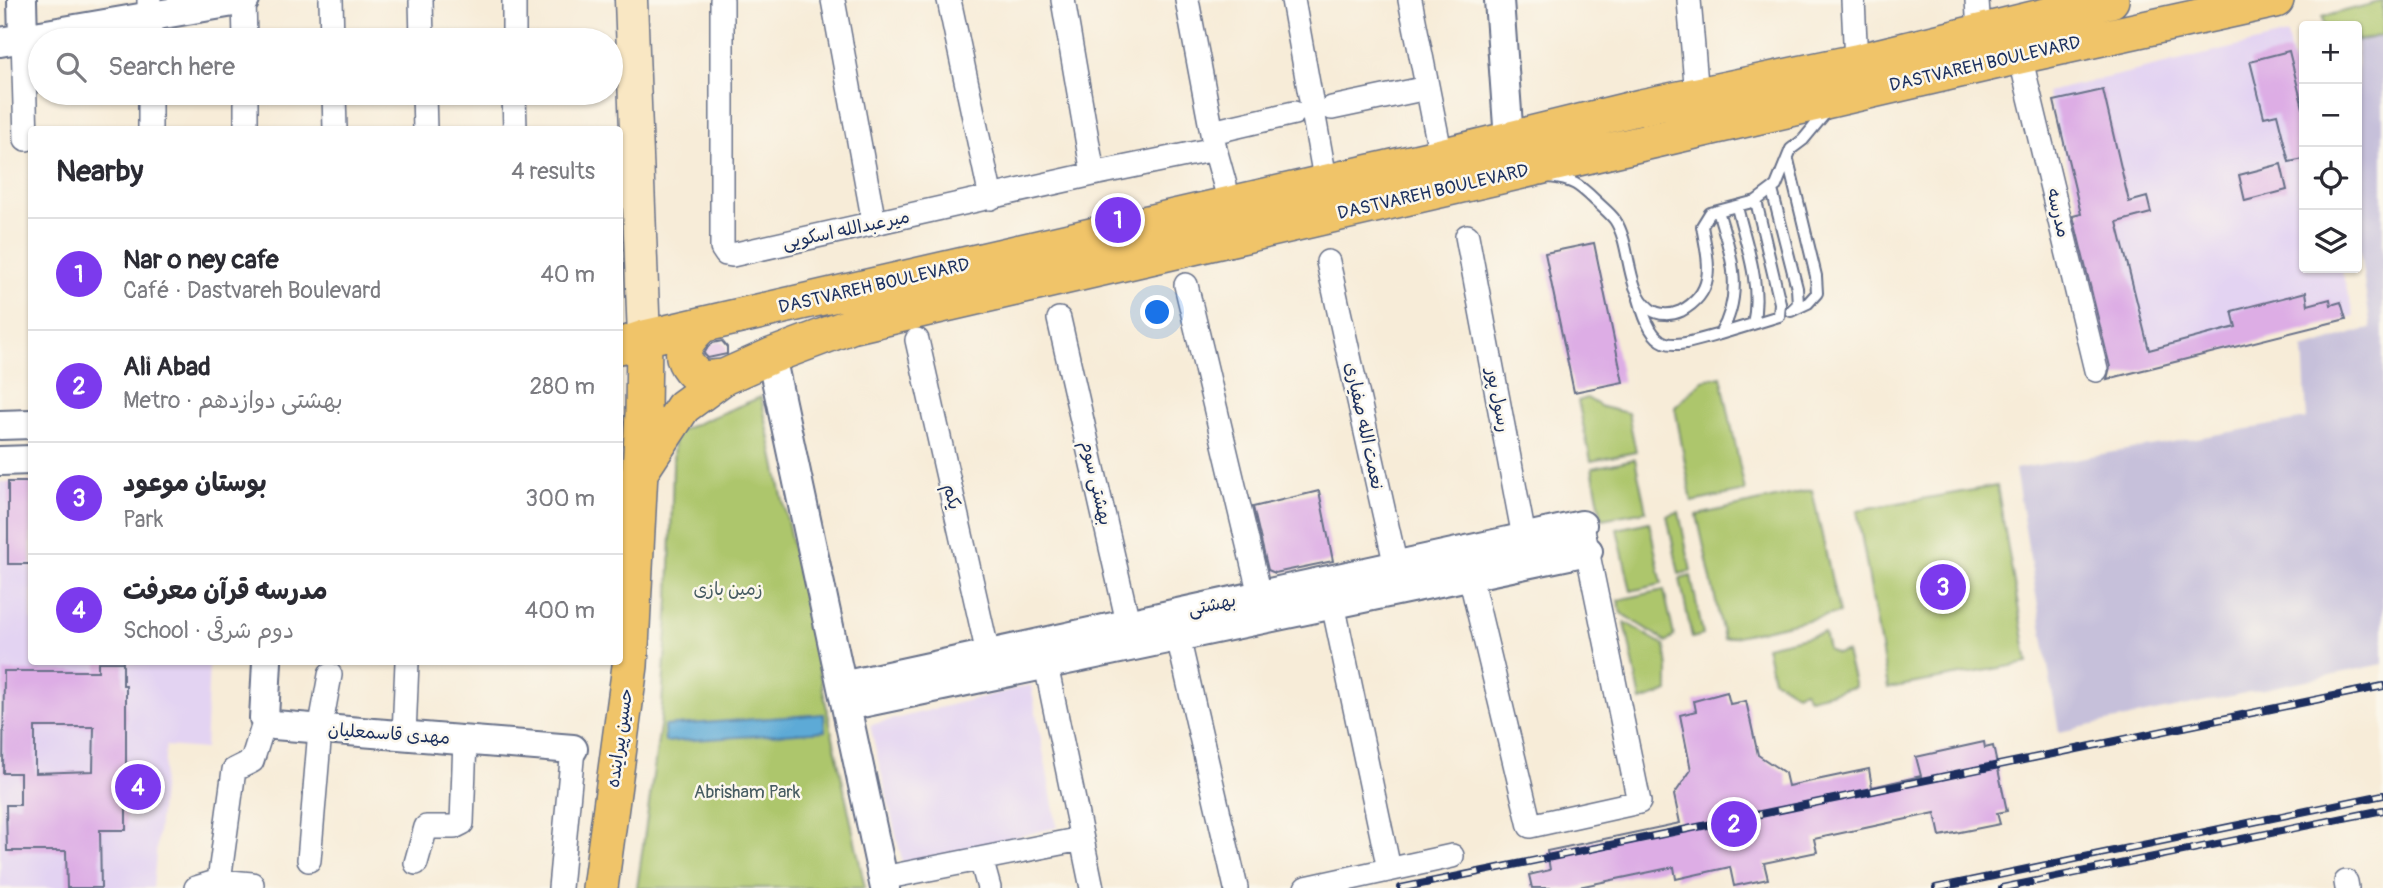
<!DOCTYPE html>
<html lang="en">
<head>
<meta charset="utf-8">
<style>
	:root { --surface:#fff; --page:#f7f7f7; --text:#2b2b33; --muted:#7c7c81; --line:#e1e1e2; --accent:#7c3aed }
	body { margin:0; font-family:Pangolin,"Playpen Sans Arabic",sans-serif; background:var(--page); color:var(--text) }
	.controls { position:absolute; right:21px; top:21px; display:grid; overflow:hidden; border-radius:7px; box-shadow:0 2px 5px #0004 }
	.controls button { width:63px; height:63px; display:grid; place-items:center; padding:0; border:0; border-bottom:2px solid var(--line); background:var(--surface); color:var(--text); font:35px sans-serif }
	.you { position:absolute; left:1158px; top:313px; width:24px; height:24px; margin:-18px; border:5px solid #fff; border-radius:50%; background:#1a73e8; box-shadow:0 0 0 10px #1a73e833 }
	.badge { display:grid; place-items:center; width:46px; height:46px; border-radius:50%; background:var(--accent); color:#fff; font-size:23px; font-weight:700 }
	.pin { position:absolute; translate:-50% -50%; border:4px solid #fff; box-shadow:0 2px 7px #0006 }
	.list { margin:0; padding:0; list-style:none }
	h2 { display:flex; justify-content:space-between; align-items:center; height:91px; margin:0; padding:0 28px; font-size:30px }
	h2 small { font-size:23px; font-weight:400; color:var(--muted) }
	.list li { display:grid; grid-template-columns:46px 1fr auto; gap:21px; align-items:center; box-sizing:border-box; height:112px; padding:0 28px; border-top:2px solid var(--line) }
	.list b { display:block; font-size:26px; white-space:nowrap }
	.list p { margin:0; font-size:23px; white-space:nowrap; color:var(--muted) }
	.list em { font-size:23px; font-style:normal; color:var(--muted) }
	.icon { flex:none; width:38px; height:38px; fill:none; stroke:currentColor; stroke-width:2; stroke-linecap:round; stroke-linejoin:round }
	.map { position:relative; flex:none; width:2383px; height:888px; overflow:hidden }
	.search { position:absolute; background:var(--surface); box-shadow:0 2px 5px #0004; left:28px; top:28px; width:595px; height:77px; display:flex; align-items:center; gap:18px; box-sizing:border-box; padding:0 24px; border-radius:38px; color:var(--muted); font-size:26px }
	.panel { position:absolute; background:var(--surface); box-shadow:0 2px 5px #0004; left:28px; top:126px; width:595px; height:539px; border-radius:7px }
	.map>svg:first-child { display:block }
</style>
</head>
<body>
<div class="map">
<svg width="2383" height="888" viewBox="0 0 2383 888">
	<rect width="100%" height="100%" fill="#fbf7ec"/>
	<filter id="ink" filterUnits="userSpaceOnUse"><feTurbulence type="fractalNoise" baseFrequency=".0143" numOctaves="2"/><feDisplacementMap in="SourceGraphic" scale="14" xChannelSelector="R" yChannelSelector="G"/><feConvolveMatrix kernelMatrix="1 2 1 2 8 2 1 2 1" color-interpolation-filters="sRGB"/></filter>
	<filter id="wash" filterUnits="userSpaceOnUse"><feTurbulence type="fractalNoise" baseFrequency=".00686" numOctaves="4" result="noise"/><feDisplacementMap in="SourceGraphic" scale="28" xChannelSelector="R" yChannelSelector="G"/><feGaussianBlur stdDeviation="1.57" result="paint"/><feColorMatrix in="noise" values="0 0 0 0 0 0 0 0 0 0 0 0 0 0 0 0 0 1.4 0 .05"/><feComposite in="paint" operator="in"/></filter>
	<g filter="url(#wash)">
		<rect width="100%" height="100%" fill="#f7ecd8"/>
		<!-- built -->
		<path fill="#e3d3f2" d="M2287,35L2304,113V268H2341L2354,317L2107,379L2066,218L2081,213L2047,92Z
			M0,482H31L32,662H209L205,749L166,746L153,888H0Z
			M1031,685L1057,827L903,865L870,725Z"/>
		<!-- industrial -->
		<path fill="#c6c0da" d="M2383,35V664L2059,732L2015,469L2307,419L2303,349L2371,328L2357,233V41Z"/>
		<!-- green -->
		<path fill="#adc66c" stroke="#647a65" stroke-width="2" d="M2383,1V35L2357,41V26H2324L2322,17Z
			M1721,376L1745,491L1692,502L1675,407L1703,380Z
			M761,397L865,888H637L661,719L669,598L674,433Z
			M1587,398L1602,407L1628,413L1636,452L1591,461L1578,401Z
			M1635,459L1646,511L1602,519L1592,468Z
			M1997,486L2028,663L1888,688L1857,510Z
			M1812,490L1839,613L1724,639L1697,515Z
			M1679,512L1691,571L1679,574L1667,515Z
			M1649,522L1662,584L1631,591L1617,529Z
			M1691,576L1703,635L1692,638L1680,579Z
			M1664,590L1674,636L1667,642L1621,613L1618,600Z
			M1625,622L1665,646L1668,668V692L1641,701Z
			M1824,633L1828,649L1836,654L1846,652L1855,687L1809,698L1804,690L1796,693L1773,679L1766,646Z"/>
		<!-- water -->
		<path fill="#5daad6" stroke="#3c6c9a" stroke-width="2" d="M824,714L825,731L665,742L664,726Z"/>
		<g id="blocks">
			<!-- building -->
			<path fill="#ddade5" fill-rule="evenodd" d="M2289,51L2304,112V159L2289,162L2277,114L2264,117L2250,61Z
				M2103,90L2129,202L2147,197L2151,213L2117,222L2149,350L2236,327L2232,311L2306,292L2308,305L2330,299L2331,305L2341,302L2346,319L2107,379L2110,367L2073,216L2081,214L2054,101Z
				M2281,164L2287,190L2245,201L2239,175Z
				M1594,243L1623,382L1574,392L1545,253Z
				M722,341L727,347V354L708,358L704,354L708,347L713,343Z
				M8,482H31L30,564H8Z
				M1319,491L1333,561L1275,573L1268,570L1253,507Z
				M98,662H123V685H126V830H100L101,888H67L66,851H7L6,805H20V773H3L4,671H98ZM35,727H94L93,771L35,773Z
				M1727,692L1730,704L1746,701L1758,755L1785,773L1788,786L1869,769L1872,787L1921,776L1916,757L1984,742L1985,748L1993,746L2007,811L1997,813L2000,824L1940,836L1935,813L1814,839L1817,852L1764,863L1768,879L1734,886L1730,867L1676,879L1674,867L1574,888H1532L1529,875L1550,870L1547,851L1680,823L1674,795L1691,770L1680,715L1696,711L1694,701Z"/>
		</g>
	</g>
	<g filter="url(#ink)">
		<use href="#blocks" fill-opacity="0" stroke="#687189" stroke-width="2"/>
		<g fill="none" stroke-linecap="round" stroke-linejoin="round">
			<defs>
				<path id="service" d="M1788,160L1816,276L1817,293L1808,303L1791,311
					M1550,177C1574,180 1579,185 1596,201C1602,207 1610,213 1615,220C1632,246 1625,289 1650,309C1659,316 1672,315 1681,311C1718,291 1708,261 1702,226L1710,213L1756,201L1776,186L1791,149L1803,140L1827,111
					M1772,190L1797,288L1798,304L1791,311
					M1639,299C1655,356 1670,348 1720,334C1745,293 1731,254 1718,211
					M1753,324L1779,316L1780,303L1756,201
					M1720,334L1753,324C1762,285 1746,244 1737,207"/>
				<path id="minor" d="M149,0L150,40
					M244,0L245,40
					M331,0L332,40
					M421,0L422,40
					M514,0V40
					M722,0V248L726,254L732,255L1093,174L1215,149
					M833,0L874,223
					M949,0L991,198
					M1063,0L1093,174
					M1187,0L1215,149L1225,185
					M1293,0L1323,167
					M1410,0L1441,156
					M1689,0L1697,96
					M1853,0L1856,62
					M1977,0L1979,31
					M23,38L26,139
					M2020,56L2096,370
					M150,93V130
					M246,93V130
					M334,93L335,130
					M424,93L425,130
					M514,93L515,130
					M1332,108L1427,88
					M1212,132L1294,113
					M1467,236L1527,553
					M1328,262L1399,580
					M1186,285L1260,595
					M1059,319L1132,640
					M917,340L988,654
					M1470,576L1530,826L1639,802L1584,535
					M1333,604L1389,869
					M1178,637L1236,888
					M1046,665L1092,888
					M404,735L407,662
					M981,859L989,888
					M309,860L320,730L330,675
					M416,863L426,827H454L462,823L465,740
					M883,878L1081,839
					M219,881L252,884
					M2346,882L2347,888
					M196,888L219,881L234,770L252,761L265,720
					M560,888L573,749
					M1306,888L1452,856"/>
				<path id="tertiary" d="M22,0L23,38
					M1499,0L1509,140
					M0,42L245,0
					M771,356L885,888
					M0,425L32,424
					M0,461L32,460
					M267,662L264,718L274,725L573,749
					M842,686L1582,525
					M847,706L1588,551"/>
				<path id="secondary" d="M631,0L644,338"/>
				<path id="primary" d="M700,327C680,346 676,360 701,379L724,377
					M620,346L644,338L1441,156L1641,107L1856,62L2111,0
					M639,474L683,407L724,377L771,356L851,326L2020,56L2276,0
					M600,888L630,666L643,413L644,338"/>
			</defs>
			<!-- service casing -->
			<use href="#service" stroke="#687189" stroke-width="14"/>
			<!-- minor casing -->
			<use href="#minor" stroke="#687189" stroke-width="26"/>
			<!-- tertiary casing -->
			<use href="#tertiary" stroke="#687189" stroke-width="32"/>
			<!-- secondary casing -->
			<use href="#secondary" stroke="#687189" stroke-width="35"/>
			<!-- primary casing -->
			<use href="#primary" stroke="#687189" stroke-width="38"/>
			<!-- service -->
			<use href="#service" stroke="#fff" stroke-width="10"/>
			<!-- minor -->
			<use href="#minor" stroke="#fff" stroke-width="23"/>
			<!-- tertiary -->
			<use href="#tertiary" stroke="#fff" stroke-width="28"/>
			<!-- secondary -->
			<use href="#secondary" stroke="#f9e7c3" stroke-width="32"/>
			<!-- primary -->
			<use href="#primary" stroke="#f0c469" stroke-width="35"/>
			<defs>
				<path id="rail" d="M1401,888L2383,686
					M1936,888L2383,795
					M2002,888L2383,810"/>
			</defs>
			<!-- rail casing -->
			<use href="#rail" stroke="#1b2f5e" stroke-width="8"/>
			<!-- rail -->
			<use href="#rail" stroke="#fbf7ec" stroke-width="5" stroke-dasharray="16" stroke-linecap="butt"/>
		</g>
	</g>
	<g text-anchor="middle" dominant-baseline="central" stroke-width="5" stroke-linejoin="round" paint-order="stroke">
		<!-- street labels -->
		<g font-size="18" fill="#1b2f5e" stroke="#fbf7ec">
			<text transform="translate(1985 64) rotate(-13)">DASTVAREH BOULEVARD</text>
			<text transform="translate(1433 192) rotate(-13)">DASTVAREH BOULEVARD</text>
			<text transform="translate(2058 213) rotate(77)">مدرسه</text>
			<text transform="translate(846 230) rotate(-12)">میرعبدالله اسکویی</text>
			<text transform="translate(874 286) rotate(-13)">DASTVAREH BOULEVARD</text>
			<text transform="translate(1498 400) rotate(79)">رسول پور</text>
			<text transform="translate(1364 426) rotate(78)">نعمت الله صفیاری</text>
			<text transform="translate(1096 483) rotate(77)">بهشتی سوم</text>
			<text transform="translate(952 497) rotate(77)">یکم</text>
			<text transform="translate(1212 605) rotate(-12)">بهشتی</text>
			<text transform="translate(389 734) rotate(4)">مهدی قاسمعلیان</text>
			<text transform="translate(620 738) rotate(-82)">حسین پیراینده</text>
		</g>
		<!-- park labels -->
		<g font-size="18" fill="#475c62" stroke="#fbf7ec">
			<text x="728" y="589">زمین بازی</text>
			<text x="747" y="792">Abrisham Park</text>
		</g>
	</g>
</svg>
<div class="controls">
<button>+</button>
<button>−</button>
<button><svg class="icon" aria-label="locate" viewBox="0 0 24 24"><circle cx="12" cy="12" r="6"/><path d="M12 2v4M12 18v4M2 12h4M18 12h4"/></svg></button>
<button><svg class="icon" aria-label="layers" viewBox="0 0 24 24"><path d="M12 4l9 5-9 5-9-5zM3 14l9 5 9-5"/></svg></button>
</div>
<div class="you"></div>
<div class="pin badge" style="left:1118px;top:220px">1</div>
<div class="pin badge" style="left:1734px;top:824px">2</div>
<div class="pin badge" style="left:1943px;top:587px">3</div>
<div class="pin badge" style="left:138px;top:787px">4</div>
<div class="search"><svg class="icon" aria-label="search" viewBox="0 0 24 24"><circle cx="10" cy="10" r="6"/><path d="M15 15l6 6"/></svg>Search here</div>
<section class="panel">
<h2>Nearby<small>4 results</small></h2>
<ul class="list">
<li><span class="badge">1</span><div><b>Nar o ney cafe</b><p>Café · Dastvareh Boulevard</p></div><em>40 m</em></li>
<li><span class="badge">2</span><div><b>Ali Abad</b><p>Metro · بهشتی دوازدهم</p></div><em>280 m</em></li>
<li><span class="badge">3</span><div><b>بوستان موعود</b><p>Park</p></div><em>300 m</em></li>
<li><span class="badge">4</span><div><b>مدرسه قرآن معرفت</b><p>School · دوم شرقی</p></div><em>400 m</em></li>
</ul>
</section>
</div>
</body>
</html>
